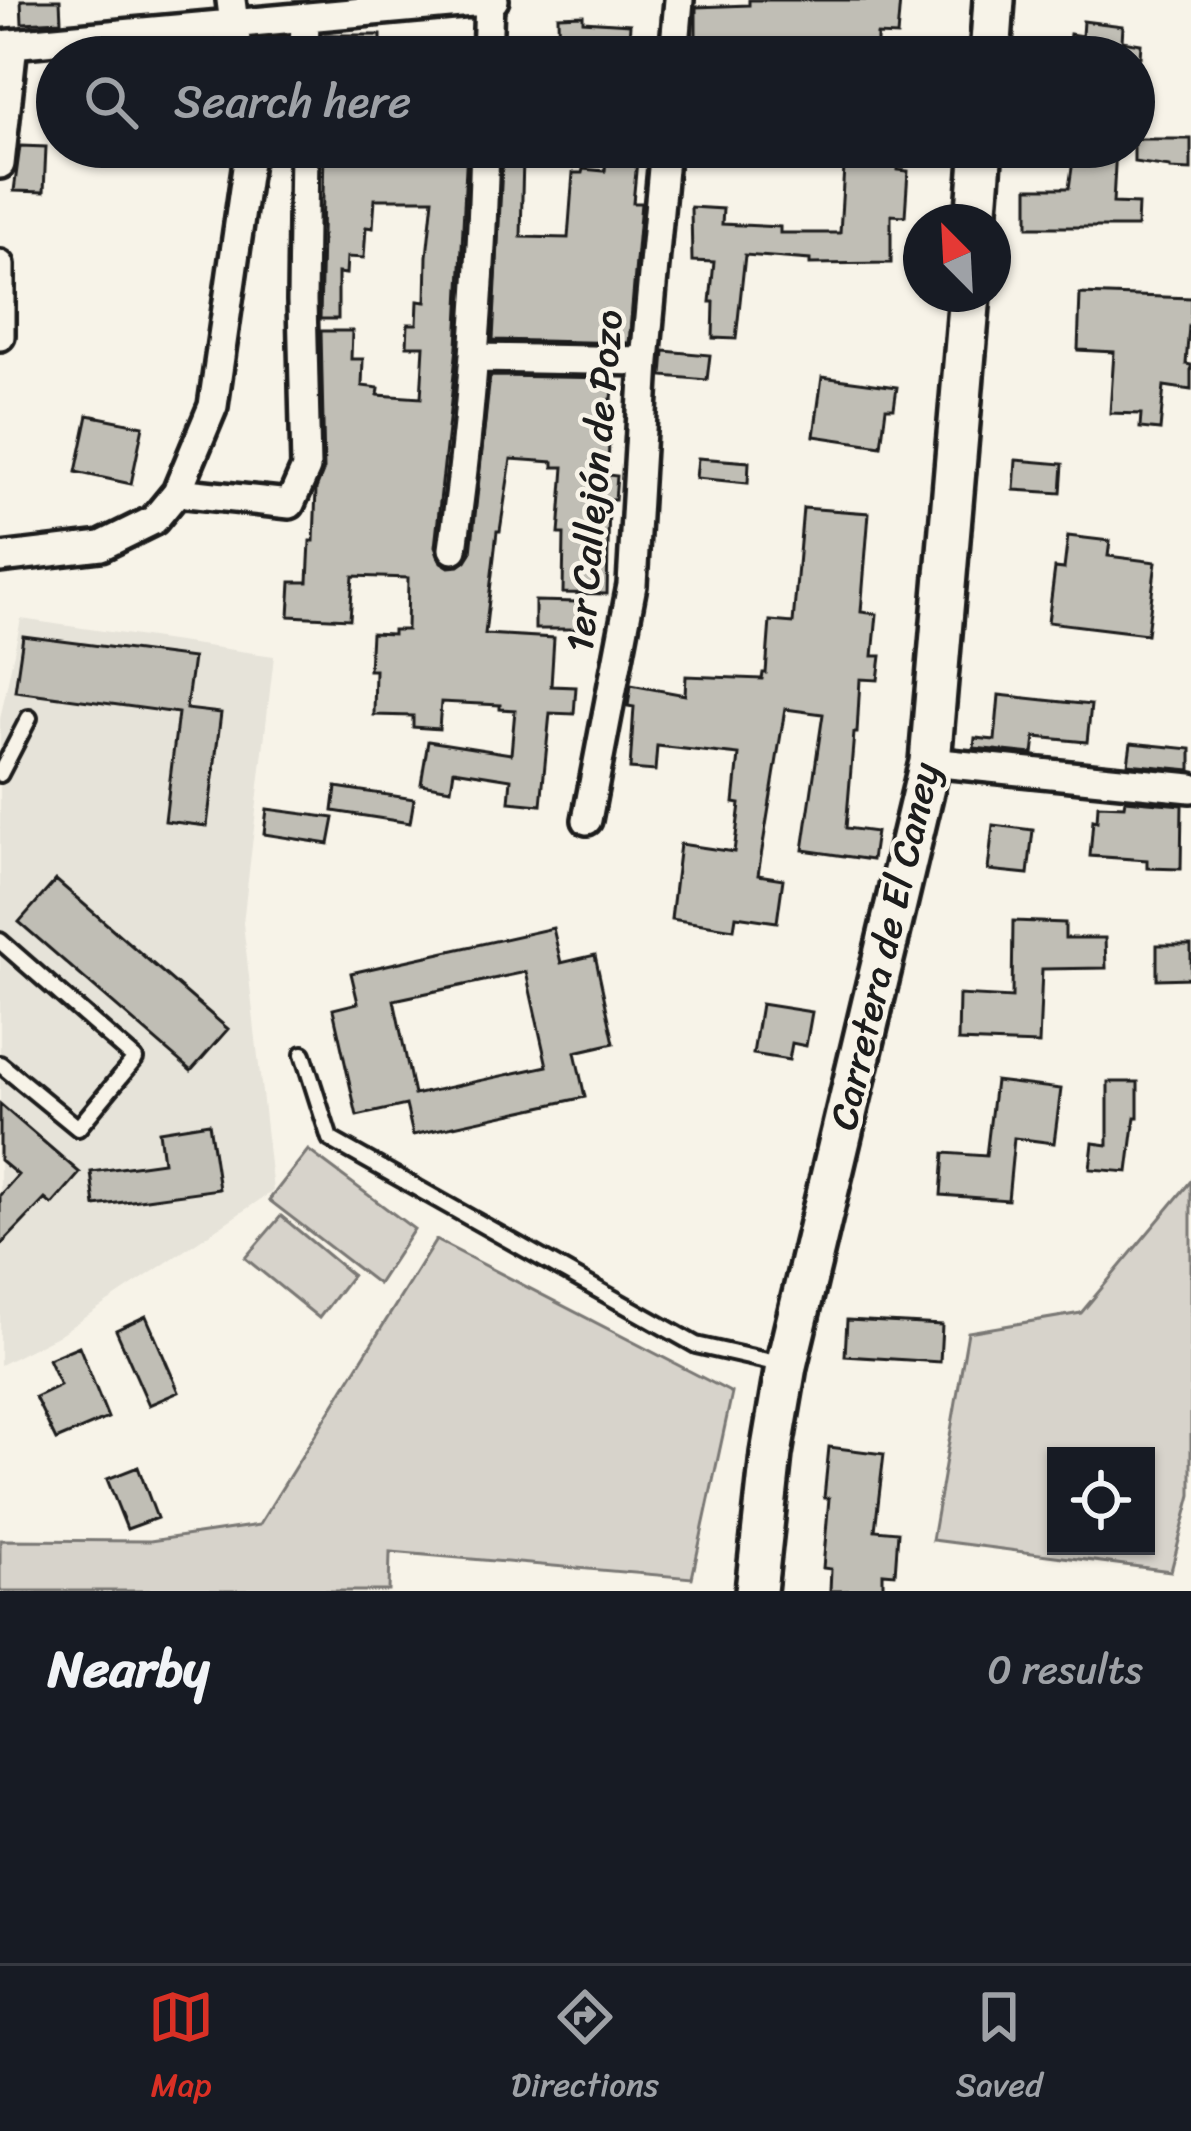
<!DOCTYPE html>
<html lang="en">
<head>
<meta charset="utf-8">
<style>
	:root { --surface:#171b24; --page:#242831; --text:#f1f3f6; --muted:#9ea1a6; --line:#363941; --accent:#d93025 }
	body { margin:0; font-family:Sriracha,sans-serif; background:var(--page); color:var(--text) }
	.controls { position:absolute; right:36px; bottom:36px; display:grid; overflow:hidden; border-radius:0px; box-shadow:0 3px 9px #0004 }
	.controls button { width:108px; height:108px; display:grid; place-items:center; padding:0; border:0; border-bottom:3px solid var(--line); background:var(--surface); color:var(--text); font:60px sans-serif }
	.compass { position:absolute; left:903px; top:204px; width:108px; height:108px; border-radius:50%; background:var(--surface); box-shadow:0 3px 9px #0004; rotate:336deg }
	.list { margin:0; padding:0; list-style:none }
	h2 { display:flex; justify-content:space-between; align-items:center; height:156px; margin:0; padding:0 48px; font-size:51px }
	h2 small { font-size:39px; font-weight:400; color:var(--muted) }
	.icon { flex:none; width:66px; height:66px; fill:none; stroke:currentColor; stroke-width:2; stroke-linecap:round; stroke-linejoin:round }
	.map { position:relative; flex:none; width:1191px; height:1591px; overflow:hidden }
	.search { position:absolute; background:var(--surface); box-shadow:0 3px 9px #0004; left:36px; right:36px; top:36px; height:132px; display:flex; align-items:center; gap:30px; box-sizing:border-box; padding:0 42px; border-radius:66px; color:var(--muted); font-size:45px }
	.sheet { height:372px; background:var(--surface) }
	nav { display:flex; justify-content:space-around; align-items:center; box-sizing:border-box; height:168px; border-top:3px solid var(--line); background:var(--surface); font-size:33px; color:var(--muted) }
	nav a { display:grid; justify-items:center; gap:6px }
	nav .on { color:var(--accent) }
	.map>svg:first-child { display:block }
</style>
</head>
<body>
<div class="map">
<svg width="1191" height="1591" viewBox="0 0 1191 1591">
	<rect width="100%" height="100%" fill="#f7f3e8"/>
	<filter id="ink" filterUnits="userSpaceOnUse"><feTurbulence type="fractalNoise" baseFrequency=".00833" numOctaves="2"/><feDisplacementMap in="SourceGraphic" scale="24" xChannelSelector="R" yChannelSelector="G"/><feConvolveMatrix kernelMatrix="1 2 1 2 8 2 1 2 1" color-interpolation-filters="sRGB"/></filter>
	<g filter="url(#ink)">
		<!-- built -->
		<path fill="#e6e3d9" d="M21,619L274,656L243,923L273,1191L57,1336L0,1365V719Z"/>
		<!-- green -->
		<path fill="#d7d3cb" stroke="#7a7874" stroke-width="3" fill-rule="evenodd" d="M308,1150L414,1229L378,1284L269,1200Z
			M1191,1181V1495L1171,1571L932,1540L968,1332L1081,1313ZM1056,1456H1146V1546H1056Z
			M281,1216L352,1275L319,1318L245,1258Z
			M436,1240L732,1393L692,1578L390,1552L389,1591H0V1540L150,1541L259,1525Z"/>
		<!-- building -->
		<path fill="#c0beb5" stroke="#1c1c1c" stroke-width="3" fill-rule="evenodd" d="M21,0H60L61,21L22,23Z
			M749,0H900L897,36L877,35V57L696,56V7L749,5Z
			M583,15V21L630,24L628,57H559L558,16Z
			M1083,21L1123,26L1122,41L1141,44L1140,57L1067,55L1070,34L1082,36Z
			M325,35H381V57H324Z
			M1134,139H1191V170L1170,169V167L1134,162Z
			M20,146L46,147L44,192L14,191Z
			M351,147H467L457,347L435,547L441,562L449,567L459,566L466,561L471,553L490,376L614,378L612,399H610L608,475L617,476L615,500H609L607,594L563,593L564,534H559L564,467H553V462L511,459L500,531H497L485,634L554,638L551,686L576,687L574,714L550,713L541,805L509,802L511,779L454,770L451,789L421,784L428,741L511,754L515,710L500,709V705L441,702L439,729L413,727V716L374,715L375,670H369L371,633L393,634V630H407L408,578L353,576L350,619L289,616L291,582H308L310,541H314L316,489L324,469L321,331H352L351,359H363L362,386L379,388L378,395L421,398L424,346H407L408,324H417L418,301L426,302L427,256L433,199H375L373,228L366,227L364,258L347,257L346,274L338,273V319H320L324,152H352Z
			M503,147H512V156L523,157L521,237L568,238L573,173H582L583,169L605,171L607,147L638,150L633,203H641L629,343L493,340Z
			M862,147H898V170L908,171L905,216L891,215V263L810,264V260L745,255L736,339L713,338L714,302H710L714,262L692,261L691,207L723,209L722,224L780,227V233H840L844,167L861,168Z
			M1075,147H1116L1113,203L1138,204L1137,227H1028V188H1069Z
			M1080,294L1191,298V326H1189L1186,364L1191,365V390L1164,386L1160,430L1140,428L1141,414L1110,413L1114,352L1078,350Z
			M664,351L710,355L707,380L662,376Z
			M822,377L897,387L894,408H886L881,446L814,436Z
			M88,415L143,426L131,484L76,472Z
			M698,458L749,462L748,483L696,478Z
			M1016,460L1063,464L1061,493L1014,490Z
			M803,508L869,513L861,612L877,614L873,656H881L878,680L860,679L857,733H854L846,828L876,832L872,860L803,850L823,714L785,709L758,875L783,879L777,922L736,916L734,929L671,919L680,844L734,852L740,804L734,803L739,755L657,746L655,771L630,769L634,707L628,706L631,685L685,695L686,676L762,679L763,673H766L770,621L793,623Z
			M1068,536L1110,541L1108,556L1156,562L1147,634L1048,622L1055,568L1064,569Z
			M535,601L577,602L576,629H535Z
			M23,636L193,658L186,709L221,713L207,826L165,821L178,713L15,691Z
			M999,695L1091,705L1087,742L1035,737L1033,754L974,748L975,738L995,740Z
			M1131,743L1191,749V770L1128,764Z
			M336,787L414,799L410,823L333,811Z
			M1125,800L1182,805L1181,869L1147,868V860L1090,856L1093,820L1097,821L1098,805L1124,806Z
			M267,809L334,818L329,844L264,834Z
			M993,825L1033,830L1028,874L988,870Z
			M56,880L228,1029L191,1071L19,922Z
			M1013,921L1065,923V938H1105L1106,968L1042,969L1039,1044L958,1041L959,995L1012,998Z
			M553,928L561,963L595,955L614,1043L575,1052L585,1097L413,1135L406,1105L357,1116L333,1009L358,1003L351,973ZM526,972L547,1066L414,1095L394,1000Z
			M1157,945H1191V978L1157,979Z
			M761,1004L812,1012L806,1046L792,1043L789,1060L753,1054Z
			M995,1081L1061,1089L1054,1143L1014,1138L1008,1200L941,1195L944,1153L986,1156Z
			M1108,1082H1138V1117H1135L1128,1172L1090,1169L1093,1143L1108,1145Z
			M0,1104L80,1173L52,1205L45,1199L0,1246V1195L18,1175L0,1160Z
			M209,1123L219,1189L95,1206L91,1172L163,1162L159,1131Z
			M146,1316L179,1392L149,1405L116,1330Z
			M847,1320L942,1325L940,1362L845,1356Z
			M79,1346L108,1418L56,1440L35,1397L60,1385L48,1359Z
			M829,1447L884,1454L875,1530L898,1532L895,1574L883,1573V1591H830L831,1569L823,1568L829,1498H824Z
			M138,1467L157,1518L127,1529L107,1479Z"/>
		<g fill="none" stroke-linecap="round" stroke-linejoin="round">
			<defs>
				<path id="service" d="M0,774L29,718
					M0,941L135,1059L78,1128L0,1064
					M303,1054L330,1139L696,1345L780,1364"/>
				<path id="minor" d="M231,0L238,57
					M0,45L494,0
					M304,57L305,18
					M487,57L489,1
					M674,57L679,0
					M0,164L13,44
					M0,265V336
					M474,358L645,361
					M177,492L290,504L306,468L302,301L304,147
					M453,549C472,415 481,282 485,147
					M0,558L101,546L154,520L177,492L213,406L250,147
					M930,762L1191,788
					M587,820L632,585L645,361L665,147"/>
				<path id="secondary" d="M990,57L994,0
					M976,222L982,147
					M756,1591L771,1454L786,1366L930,762L970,294"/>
			</defs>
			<!-- service casing -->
			<use href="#service" stroke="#1c1c1c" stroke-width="22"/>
			<!-- minor casing -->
			<use href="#minor" stroke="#1c1c1c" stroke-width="36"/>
			<!-- secondary casing -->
			<use href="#secondary" stroke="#1c1c1c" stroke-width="48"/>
			<!-- service -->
			<use href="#service" stroke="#f7f3e8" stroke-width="14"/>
			<!-- minor -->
			<use href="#minor" stroke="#f7f3e8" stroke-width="27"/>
			<!-- secondary -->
			<use href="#secondary" stroke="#f7f3e8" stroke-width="39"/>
		</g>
	</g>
	<g text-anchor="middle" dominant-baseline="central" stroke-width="9" stroke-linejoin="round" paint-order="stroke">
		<!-- street labels -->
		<g font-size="39" fill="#1c1c1c" stroke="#f7f3e8">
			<text transform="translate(594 481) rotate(-85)">1er Callejón de Pozo</text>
			<text transform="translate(884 946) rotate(-77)">Carretera de El Caney</text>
		</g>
	</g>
</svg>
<div class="controls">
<button><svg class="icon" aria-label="locate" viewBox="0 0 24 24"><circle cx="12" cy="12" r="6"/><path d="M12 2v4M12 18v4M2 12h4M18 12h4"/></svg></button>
</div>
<svg class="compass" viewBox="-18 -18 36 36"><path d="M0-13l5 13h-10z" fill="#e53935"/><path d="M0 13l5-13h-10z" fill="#9ea1a6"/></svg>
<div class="search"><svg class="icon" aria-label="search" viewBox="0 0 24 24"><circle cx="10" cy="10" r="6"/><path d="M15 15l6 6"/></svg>Search here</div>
</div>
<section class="sheet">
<h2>Nearby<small>0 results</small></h2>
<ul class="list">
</ul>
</section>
<nav>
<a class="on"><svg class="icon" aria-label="map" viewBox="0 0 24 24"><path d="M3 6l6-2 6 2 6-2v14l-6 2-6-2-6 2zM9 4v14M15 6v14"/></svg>Map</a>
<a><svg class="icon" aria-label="directions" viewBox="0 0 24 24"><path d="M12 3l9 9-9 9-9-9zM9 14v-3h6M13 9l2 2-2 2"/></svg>Directions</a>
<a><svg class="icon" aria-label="saved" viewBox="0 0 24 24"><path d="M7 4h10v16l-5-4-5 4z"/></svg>Saved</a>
</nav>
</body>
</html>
